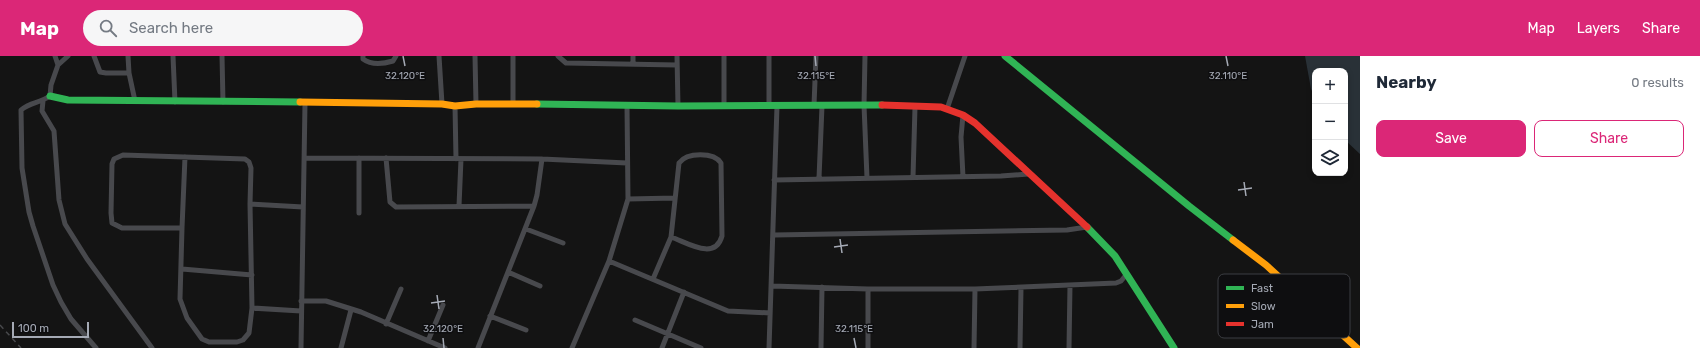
<!DOCTYPE html>
<html lang="en">
<head>
<meta charset="utf-8">
<style>
	:root { --surface:#fff; --page:#f6f6f7; --text:#1f2937; --muted:#747a83; --line:#e0e1e3; --accent:#db2777 }
	body { margin:0; font-family:Rubik,sans-serif; background:var(--page); color:var(--text) }
	.controls { position:absolute; right:12px; top:12px; display:grid; overflow:hidden; border-radius:8px; box-shadow:0 2px 6px #0003 }
	.controls button { width:36px; height:36px; display:grid; place-items:center; padding:0; border:0; border-bottom:1px solid var(--line); background:var(--surface); color:var(--text); font:20px sans-serif }
	.scale { position:absolute; left:12px; bottom:10px; width:77px; box-sizing:border-box; padding-left:4px; border:2px solid #a5aab5; border-top:0; font-size:11px; line-height:14px; white-space:nowrap; color:#a5aab5; -webkit-text-stroke:3px #0e0e10; paint-order:stroke }
	.list { margin:0; padding:0; list-style:none }
	h2 { display:flex; justify-content:space-between; align-items:center; height:52px; margin:0; padding:0 16px; font-size:17px }
	h2 small { font-size:13px; font-weight:400; color:var(--muted) }
	.actions { display:flex; gap:8px; padding:12px 16px }
	.actions a { flex:1; padding:9px 0; border:1px solid var(--accent); border-radius:8px; text-align:center; font-size:14px; color:var(--accent) }
	.actions .main { background:var(--accent); color:#fff }
	.icon { flex:none; width:22px; height:22px; fill:none; stroke:currentColor; stroke-width:2; stroke-linecap:round; stroke-linejoin:round }
	.map { position:relative; flex:none; width:1360px; height:292px; overflow:hidden }
	header { display:flex; align-items:center; gap:24px; box-sizing:border-box; height:56px; padding:0 20px; background:var(--accent); color:#fff }
	header strong { font-size:19px }
	nav { display:flex; gap:22px; margin-inline-start:auto; font-size:14px }
	.search { width:280px; height:36px; background:var(--page); display:flex; align-items:center; gap:10px; box-sizing:border-box; padding:0 14px; border-radius:22px; color:var(--muted); font-size:15px }
	main { display:flex }
	aside { flex:1; background:var(--surface) }
	.map>svg:first-child { display:block }
</style>
</head>
<body>
<header>
<strong>Map</strong>
<div class="search"><svg class="icon" aria-label="search" viewBox="0 0 24 24"><circle cx="10" cy="10" r="6"/><path d="M15 15l6 6"/></svg>Search here</div>
<nav><a>Map</a><a>Layers</a><a>Share</a></nav>
</header>
<main>
<div class="map">
<svg width="1360" height="292" viewBox="0 0 1360 292">
	<rect width="100%" height="100%" fill="#141414"/>
	<!-- water -->
	<path fill="#293137" d="M1305,0H1360V98L1345,84V15H1315V41L1311,33Z"/>
	<g fill="none" stroke-linecap="round" stroke-linejoin="round">
		<!-- street -->
		<path stroke="#48494d" stroke-width="5" d="M55,0L58,9L51,29L50,40C40,47 30,46 21,54L22,112L29,156L33,170L53,229L61,246L71,263L96,292
			M94,0L100,16L106,17H129
			M128,0L129,17L135,45
			M173,0L175,46
			M222,0L223,46
			M363,0V3C371,9 383,8 393,5L396,0
			M439,0L442,48
			M475,0L476,48
			M558,0L566,7L677,9
			M633,0V7
			M677,0L678,50
			M865,0L864,49L867,122
			M58,9L68,0
			M43,45L42,55L54,75L59,144L65,168L87,203L152,292
			M513,48V0
			M814,49L816,0
			M455,50L456,103
			M724,50V0
			M769,50V0
			M947,53L965,0
			M304,102L542,103L627,107
			M386,102L390,146L396,151L534,150L537,139L542,103
			M913,121L915,51
			M963,121L961,81L963,59
			M819,122L822,50
			M774,124L1001,120L1028,118
			M628,143L675,142
			M250,148L303,151
			M459,150L461,103
			M359,157V102
			M182,172L185,101
			M526,173L563,187
			M774,179L1067,174L1087,171
			M609,205L728,255L770,257
			M182,213L252,219
			M508,216L540,230
			M653,223L671,181L679,107C687,96 714,96 721,107L722,180C715,205 688,187 671,181
			M772,230L868,233H975L1116,227L1121,225L1126,219
			M301,245H326L361,256L445,292
			M252,252L249,277L243,284L237,286H209L202,283L187,262L180,243L182,172H122L112,167L111,157L112,108L114,103L123,99L245,103L249,106L251,112L250,148L252,252L301,255
			M490,260L526,274
			M635,264L701,292
			M386,268L401,233
			M428,285L443,249
			M301,292L305,47
			M341,292L351,254
			M478,292L534,150
			M572,292L609,205L628,143L627,50
			M662,292L684,236
			M769,292L777,50
			M821,292L822,231
			M868,292V233
			M974,292L975,233
			M1020,292L1021,232
			M1069,292L1070,229"/>
		<!-- fast -->
		<path stroke="#30b455" stroke-width="7" d="M1005,0L1189,150L1233,184
			M50,40L68,44L300,46
			M537,48L678,50L882,49
			M1087,171L1115,200L1174,292"/>
		<!-- slow -->
		<path stroke="#ff9f0a" stroke-width="7" d="M300,46L442,48L455,50L476,48H537
			M1233,184L1266,209L1357,292"/>
		<!-- jam -->
		<path stroke="#e5322d" stroke-width="7" d="M882,49L941,51L963,59L975,67L1087,171"/>
		<!-- rail -->
		<path stroke="#494a4d" stroke-width="1.5" stroke-dasharray="5 4" stroke-linecap="butt" d="M0,269L21,292"/>
	</g>
	<!-- ticks -->
	<path fill="none" stroke="#a5aab5" stroke-width="1.5" d="M403,0L405,10M815,0L816,10M1226,0L1228,10M1244,126L1246,140M1238,134L1252,132M840,183L842,197M834,191L848,189M437,239L439,253M431,247L445,245M443,282L444,292M854,282L856,292"/>
	<!-- legend -->
	<rect x="1218" y="218" width="132" height="64" rx="6" fill="#0e0e10" stroke="#3b3d42" stroke-width="1"/>
	<rect x="1226" y="230" width="18" height="4" fill="#30b455"/>
	<rect x="1226" y="248" width="18" height="4" fill="#ff9f0a"/>
	<rect x="1226" y="266" width="18" height="4" fill="#e5322d"/>
	<g font-size="11" fill="#a5aab5">
		<text x="1251" y="236">Fast</text>
		<text x="1251" y="254">Slow</text>
		<text x="1251" y="272">Jam</text>
	</g>
	<g font-size="10" text-anchor="middle" fill="#a5aab5" stroke="#0e0e10" stroke-width="3" stroke-linejoin="round" paint-order="stroke">
		<text x="405" y="23">32.120°E</text>
		<text x="816" y="23">32.115°E</text>
		<text x="1228" y="23">32.110°E</text>
		<text x="443" y="276">32.120°E</text>
		<text x="854" y="276">32.115°E</text>
	</g>
</svg>
<div class="controls">
<button>+</button>
<button>−</button>
<button><svg class="icon" aria-label="layers" viewBox="0 0 24 24"><path d="M12 4l9 5-9 5-9-5zM3 14l9 5 9-5"/></svg></button>
</div>
<div class="scale">100 m</div>
</div>
<aside>
<h2>Nearby<small>0 results</small></h2>
<ul class="list">
</ul>
<div class="actions"><a class="main">Save</a><a>Share</a></div>
</aside>
</main>
</body>
</html>
